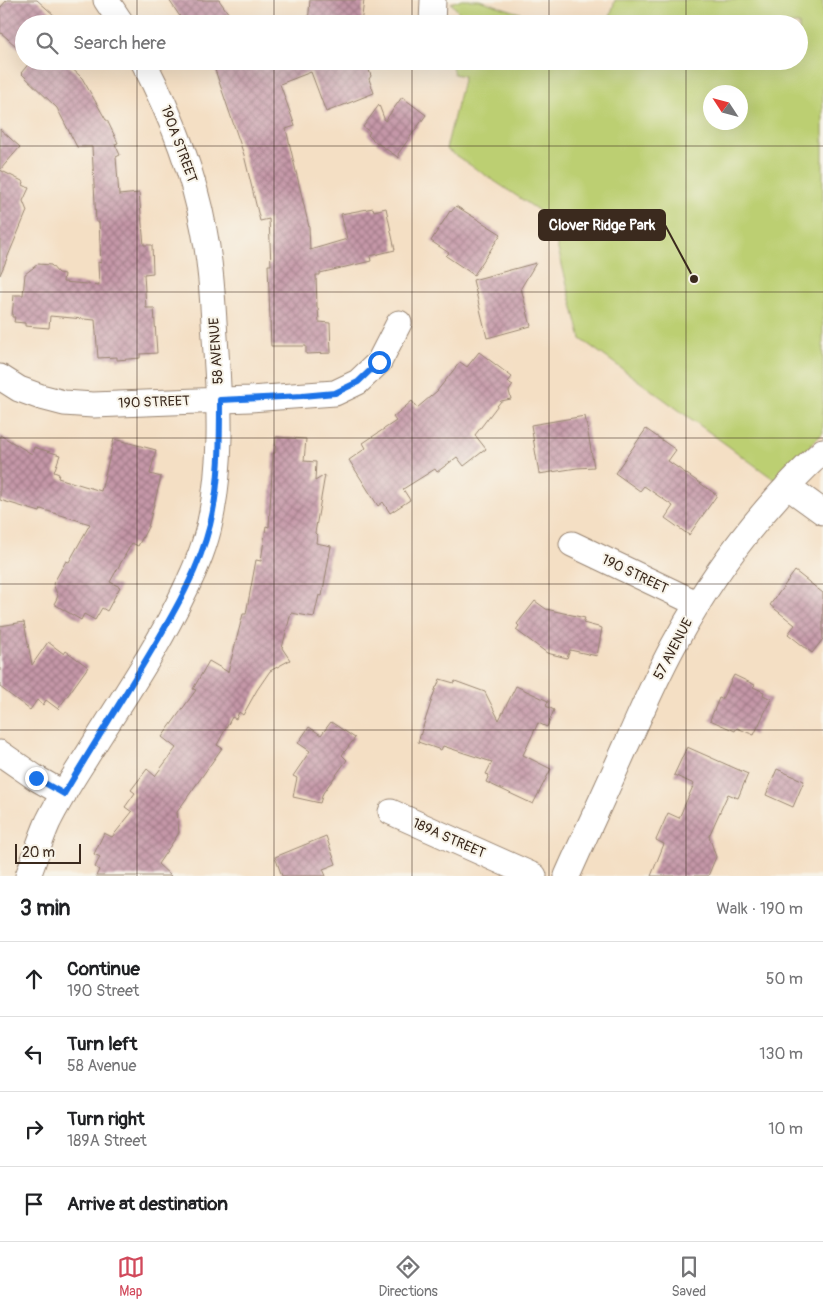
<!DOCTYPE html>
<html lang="en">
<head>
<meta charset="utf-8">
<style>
	:root { --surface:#fff; --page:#f6f6f6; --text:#202124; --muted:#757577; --line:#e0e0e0; --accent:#d1495b }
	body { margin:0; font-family:Pangolin,sans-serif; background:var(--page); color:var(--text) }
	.compass { position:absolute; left:703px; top:85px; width:45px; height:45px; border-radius:50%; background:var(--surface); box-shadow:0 5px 20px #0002; rotate:306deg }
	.scale { position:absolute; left:15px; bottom:12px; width:66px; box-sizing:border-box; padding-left:5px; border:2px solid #3b2a1e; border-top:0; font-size:14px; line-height:18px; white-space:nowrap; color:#3b2a1e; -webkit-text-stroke:4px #f7f3e8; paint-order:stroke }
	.stop { position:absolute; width:15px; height:15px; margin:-11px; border:4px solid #1a73e8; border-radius:50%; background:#fff }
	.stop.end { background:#1a73e8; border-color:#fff; box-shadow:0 1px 5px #0008 }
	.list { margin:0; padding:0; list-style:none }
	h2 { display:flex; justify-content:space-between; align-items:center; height:65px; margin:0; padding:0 20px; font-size:21px }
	h2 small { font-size:16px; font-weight:400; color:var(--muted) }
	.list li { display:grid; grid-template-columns:32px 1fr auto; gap:15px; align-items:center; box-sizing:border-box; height:75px; padding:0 20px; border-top:1px solid var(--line) }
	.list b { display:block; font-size:19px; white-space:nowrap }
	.list p { margin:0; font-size:16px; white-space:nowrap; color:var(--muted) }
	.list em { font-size:16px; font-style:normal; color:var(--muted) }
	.icon { flex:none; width:28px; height:28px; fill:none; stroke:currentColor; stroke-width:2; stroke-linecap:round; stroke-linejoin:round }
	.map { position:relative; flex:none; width:823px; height:876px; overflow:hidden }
	.search { position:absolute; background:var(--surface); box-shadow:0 5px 20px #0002; left:15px; right:15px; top:15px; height:55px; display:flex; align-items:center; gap:12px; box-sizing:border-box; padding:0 18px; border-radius:28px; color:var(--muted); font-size:19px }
	.sheet { height:365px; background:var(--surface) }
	nav { display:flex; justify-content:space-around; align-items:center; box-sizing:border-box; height:70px; border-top:1px solid var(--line); background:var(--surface); font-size:14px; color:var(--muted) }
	nav a { display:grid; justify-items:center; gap:2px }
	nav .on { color:var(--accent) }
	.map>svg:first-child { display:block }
</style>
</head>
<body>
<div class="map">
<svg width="823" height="876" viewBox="0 0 823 876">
	<defs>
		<pattern id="building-cross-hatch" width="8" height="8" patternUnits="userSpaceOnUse" patternTransform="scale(1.25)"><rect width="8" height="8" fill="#c597a8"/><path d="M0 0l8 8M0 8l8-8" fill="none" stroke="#a17b88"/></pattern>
	</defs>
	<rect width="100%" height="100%" fill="#f7f3e8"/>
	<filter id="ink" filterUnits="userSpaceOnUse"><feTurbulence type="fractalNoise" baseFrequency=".02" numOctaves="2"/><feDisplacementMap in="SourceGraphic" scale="10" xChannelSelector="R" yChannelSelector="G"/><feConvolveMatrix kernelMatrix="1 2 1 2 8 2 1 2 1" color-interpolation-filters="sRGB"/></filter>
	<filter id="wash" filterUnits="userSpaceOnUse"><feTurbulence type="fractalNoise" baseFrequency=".0096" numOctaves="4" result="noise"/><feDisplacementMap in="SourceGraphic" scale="20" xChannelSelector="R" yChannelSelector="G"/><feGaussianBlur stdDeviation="1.12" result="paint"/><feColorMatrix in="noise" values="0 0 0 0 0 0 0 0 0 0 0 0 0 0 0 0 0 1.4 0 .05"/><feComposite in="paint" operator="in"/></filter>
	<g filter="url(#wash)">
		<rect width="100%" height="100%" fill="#f4dfc4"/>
		<!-- park -->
		<path fill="#bccf72" stroke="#7c7c48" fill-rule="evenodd" d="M460,0H479L554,24H465L463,17L451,3Z
			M615,0H823V433L775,480L581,339L550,218L446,149L464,76L454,74L451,64L454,61H799V24H608ZM740,92V122H710V92Z"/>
		<g id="blocks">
			<!-- building -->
			<path fill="url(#building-cross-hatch)" d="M7,0H37L64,24H24V53L0,32V8Z
				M169,0H219L236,24H185Z
				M310,0H364L361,24H308Z
				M31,61H64L82,78L106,120H107L118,143L115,144L120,155L116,157L119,195L139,193L144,245H152L153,273L144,274L146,308H154L157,353L140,354V358L117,360V357L98,358L95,320L50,316L49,328L25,326V323L14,322L15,317H12L14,295H23L25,274L38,264L51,265L58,273L64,274L63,282L99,285L98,262L101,263L99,222H96L92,147H77L57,108L21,73Z
				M212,61H366L371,76L369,79L374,93L326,112L311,72L280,84L295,126L286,129L309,227L310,250L347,239L341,214L373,208L374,211L386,208L395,250L370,256L371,261L320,273V275H316L317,308H318L319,322L330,323L331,353L306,354V346H271L268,265H271L269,219L260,221L244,155Z
				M402,97L426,115L398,154L399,158L373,140L368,135L370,132L363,127L379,105L385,121Z
				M0,129L20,147L0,170Z
				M0,170L24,182L23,185L29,188L23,201L27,211L0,275Z
				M456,206L501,234L474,275L446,256L449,253L431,241L450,211L451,212Z
				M536,263L521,288L531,326L487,338L473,280Z
				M479,352L512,377L508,382L513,385L509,391L511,399L501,401L475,435L486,449L464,466L457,457L437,472L435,469L403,489L410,500L390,513L383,502L378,506L349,460L366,448L363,443L396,421L393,417L412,401L417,408L437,391L460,362L467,367Z
				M585,416L594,467L577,468L539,474L531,425Z
				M646,429L676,450L668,461L717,495L689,535L665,518L673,506L644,486L640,491L615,473Z
				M0,435L32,454L34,447L60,455L54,472L59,474L58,478L101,491L114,439L156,450L150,474L161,477L148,527L138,546L132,543L110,582L120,587L107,611L102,608L95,620L84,614L81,620L54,604L58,596L53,584L66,561L69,562L90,524L41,509L40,512L0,500Z
				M276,437L306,439L304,461L316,462L315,481L325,475L315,533L317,535L316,543L331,546L322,596L319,595L314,617L291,613L282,648L290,660L270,671L257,690L243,715L239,712L236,719L232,717L217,745L222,748L177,812L179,833L158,864L171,876H96L99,870L95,867L100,857L94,854L104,833L112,837L132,812L125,807L135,793L131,790L147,769L155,776L176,748L162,737L196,690L193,689L209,661L228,672L243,614H246L256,560L261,561L266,526L269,527L273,453H275Z
				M795,571L823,593V639L812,653L788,634L795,625L770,605Z
				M535,601L546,609L585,618L583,623L602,628L597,656L570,650L567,658L547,653L516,630L519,626L517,624Z
				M24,622L32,665L48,642L64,654L66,651L88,667L58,709L46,700L43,705L37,700L30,710L0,687V626Z
				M734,675L755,685L753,687L764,692L763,695L771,699L754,735L737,728L735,731L710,720L719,698L722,699Z
				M440,679L454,683L455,681L485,692L499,720L516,686L548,701L546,706L554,710L547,727L538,723L523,755L551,769L533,804L486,782L489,775L486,774L492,762L443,746L441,750L418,742L436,687H437Z
				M331,722L355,738L342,755L347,760L323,793L320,803L293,797L297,778L293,776L310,751L298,743L309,727L321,735Z
				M687,747L748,774L738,798L728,794L709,836L716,857L708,876H651L664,844L656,840L668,813L679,818L694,784L674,775Z
				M777,769L804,781L793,807L766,795Z
				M326,836L336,864L323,869L326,876H282L275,857Z"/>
		</g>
	</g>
	<g filter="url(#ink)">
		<use href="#blocks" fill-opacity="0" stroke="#988471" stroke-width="1"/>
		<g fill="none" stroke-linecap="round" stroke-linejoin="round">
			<defs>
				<path id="street" d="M106,0L122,24
					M432,24L433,0
					M0,377L19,389L41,397L64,403L93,405L250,399L335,393L358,382L379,362L399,323
					M787,486L823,512
					M572,544L698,604
					M0,753L36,778L64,794
					M391,812L534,876
					M28,876C35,858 40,840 48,822C61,795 79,769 95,743C126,694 159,645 184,592C195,570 205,547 210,522C222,465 220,409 216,352C213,311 212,270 204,230C193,170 171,115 143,61
					M567,876C586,833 606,791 625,748C642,711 657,674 677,639C715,570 765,504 823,451"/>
			</defs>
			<!-- street casing -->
			<use href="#street" stroke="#988471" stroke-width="27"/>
			<!-- street -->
			<use href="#street" stroke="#fff" stroke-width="25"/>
		</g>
	</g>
	<g fill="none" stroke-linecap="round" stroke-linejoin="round" filter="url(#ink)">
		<!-- route -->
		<path stroke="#1a73e8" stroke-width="6" d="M36,778L64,794C93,745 124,697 153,648C176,609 199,569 210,525C220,484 220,441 220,400L302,396L335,393L358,382L379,362"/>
	</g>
	<!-- grid -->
	<path fill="none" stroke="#3b2a1e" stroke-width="1" stroke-opacity="0.55" d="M137,0V24M274,0V24M412,0V24M549,0V24M686,0V24M137,61V876M274,61V876M412,61V876M549,61V876M686,61V876M0,146H823M0,292H823M0,438H823M0,584H823M0,730H823"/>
	<g text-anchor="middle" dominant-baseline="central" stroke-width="4" stroke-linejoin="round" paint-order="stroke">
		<!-- street labels -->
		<g font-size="14" fill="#3b2a1e" stroke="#f7f3e8">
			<text transform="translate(179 144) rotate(70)">190A STREET</text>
			<text transform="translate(216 351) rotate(-94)">58 AVENUE</text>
			<text transform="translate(154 402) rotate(-2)">190 STREET</text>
			<text transform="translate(635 574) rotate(26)">190 STREET</text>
			<text transform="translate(673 649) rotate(-62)">57 AVENUE</text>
			<text transform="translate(449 838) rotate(24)">189A STREET</text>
		</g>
	</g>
	<!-- callouts -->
	<path fill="none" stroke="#3b2a1e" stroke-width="2" d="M694 279L665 225"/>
	<circle fill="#3b2a1e" stroke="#f7f3e8" stroke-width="2" cx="694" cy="279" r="5"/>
	<rect fill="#3b2a1e" stroke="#3b2a1e" stroke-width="2" x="539" y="210" width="126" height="30" rx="5"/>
	<g font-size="15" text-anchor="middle" font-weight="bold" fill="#fff">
		<text x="602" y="230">Clover Ridge Park</text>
	</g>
</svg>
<svg class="compass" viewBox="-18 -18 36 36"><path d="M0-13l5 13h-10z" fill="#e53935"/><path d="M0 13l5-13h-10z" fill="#757577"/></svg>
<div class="scale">20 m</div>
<div class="stop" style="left:379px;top:362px"></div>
<div class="stop end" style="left:36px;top:778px"></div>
<div class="search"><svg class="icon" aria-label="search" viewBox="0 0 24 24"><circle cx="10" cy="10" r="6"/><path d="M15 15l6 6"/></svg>Search here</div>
</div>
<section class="sheet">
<h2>3 min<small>Walk · 190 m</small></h2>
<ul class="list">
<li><svg class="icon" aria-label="ahead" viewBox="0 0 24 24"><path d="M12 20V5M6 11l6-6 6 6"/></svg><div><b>Continue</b><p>190 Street</p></div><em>50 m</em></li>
<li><svg class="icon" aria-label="left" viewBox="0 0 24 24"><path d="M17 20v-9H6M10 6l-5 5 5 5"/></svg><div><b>Turn left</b><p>58 Avenue</p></div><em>130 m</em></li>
<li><svg class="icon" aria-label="right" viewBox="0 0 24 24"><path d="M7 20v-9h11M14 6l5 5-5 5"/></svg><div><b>Turn right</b><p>189A Street</p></div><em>10 m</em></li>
<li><svg class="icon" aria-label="arrive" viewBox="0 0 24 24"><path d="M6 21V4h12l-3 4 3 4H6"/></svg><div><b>Arrive at destination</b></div></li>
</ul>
</section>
<nav>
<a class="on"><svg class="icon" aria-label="map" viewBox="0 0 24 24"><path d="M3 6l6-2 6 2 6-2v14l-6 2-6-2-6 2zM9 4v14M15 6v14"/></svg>Map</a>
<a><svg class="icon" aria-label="directions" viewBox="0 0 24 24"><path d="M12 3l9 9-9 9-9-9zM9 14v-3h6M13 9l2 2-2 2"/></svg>Directions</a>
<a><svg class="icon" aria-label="saved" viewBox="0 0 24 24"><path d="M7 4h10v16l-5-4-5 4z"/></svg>Saved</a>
</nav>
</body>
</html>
